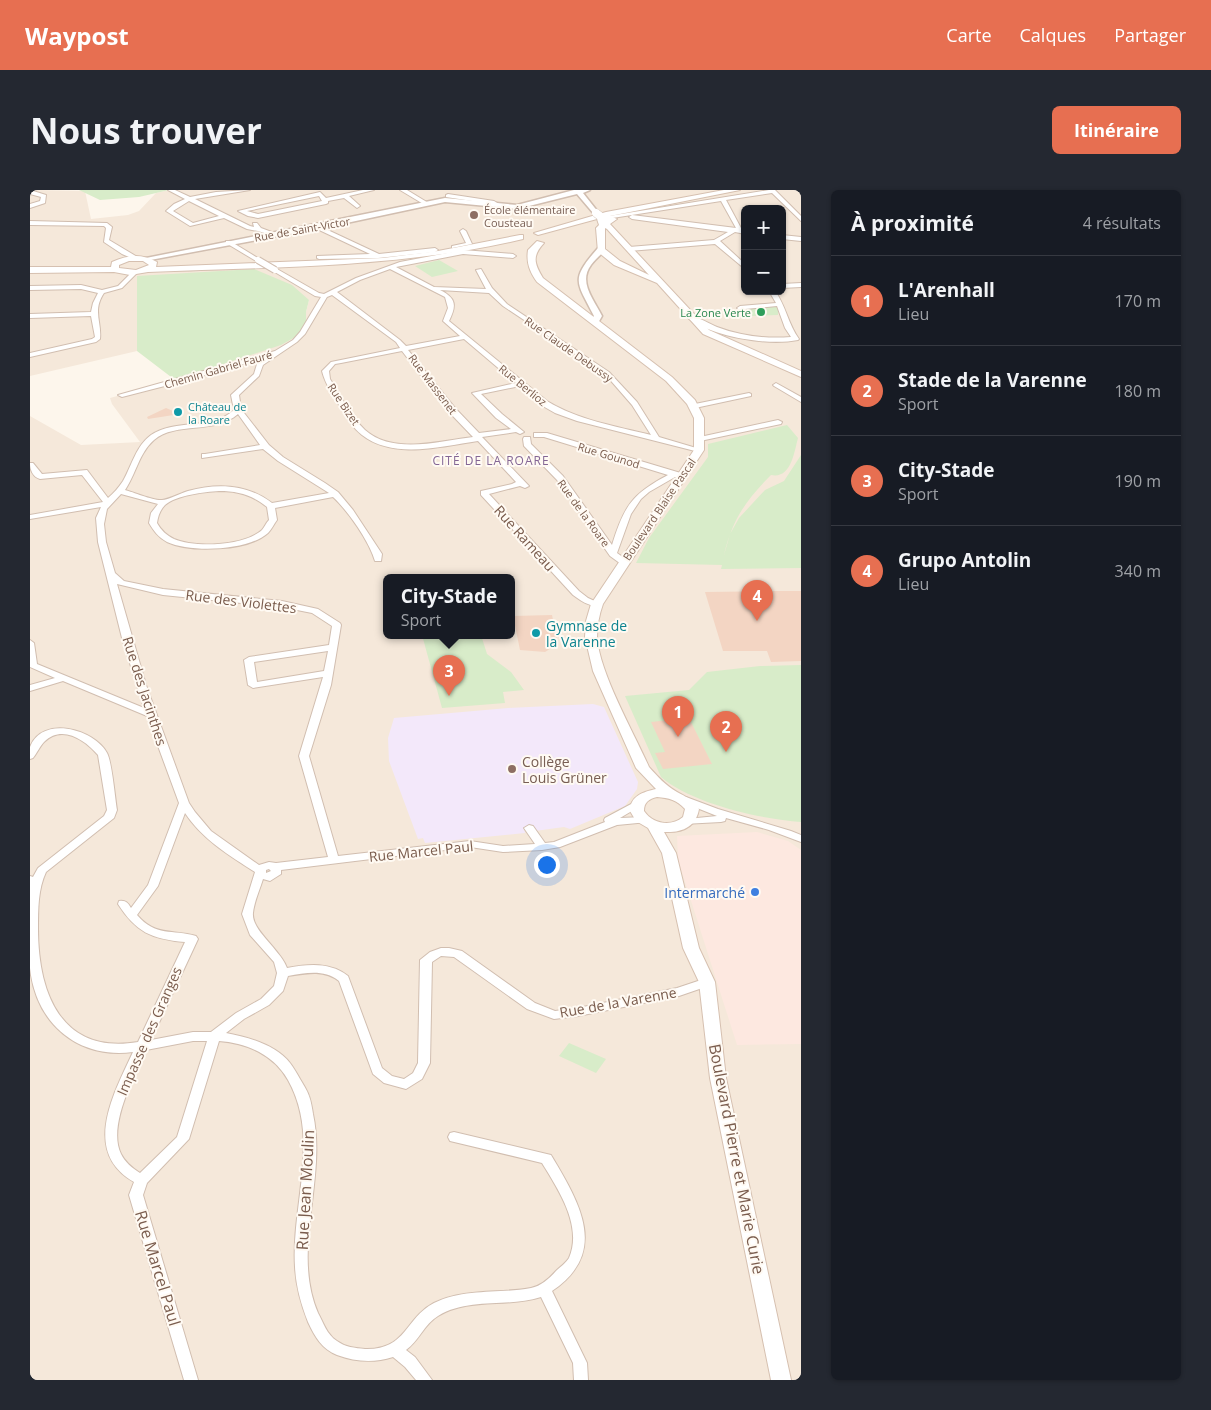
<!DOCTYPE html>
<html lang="fr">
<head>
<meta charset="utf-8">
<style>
	:root { --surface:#171b24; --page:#242831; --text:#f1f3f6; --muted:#9ea1a6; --line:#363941; --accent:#e76f51 }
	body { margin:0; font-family:"Open Sans",sans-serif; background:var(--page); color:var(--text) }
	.controls { position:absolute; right:15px; top:15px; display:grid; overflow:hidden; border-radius:8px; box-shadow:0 1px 4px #0004 }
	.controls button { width:45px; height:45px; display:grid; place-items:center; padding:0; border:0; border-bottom:1px solid var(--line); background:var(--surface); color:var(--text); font:25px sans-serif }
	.you { position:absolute; left:516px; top:674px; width:18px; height:18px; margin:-12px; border:4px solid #fff; border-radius:50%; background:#1a73e8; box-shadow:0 0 0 8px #1a73e833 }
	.badge { display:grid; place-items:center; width:32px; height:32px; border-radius:50%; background:var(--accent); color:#fff; font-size:16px; font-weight:700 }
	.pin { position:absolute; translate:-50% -41px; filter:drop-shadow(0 1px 2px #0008) }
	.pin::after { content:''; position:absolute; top:26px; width:18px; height:15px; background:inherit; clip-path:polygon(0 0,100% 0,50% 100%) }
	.popup { position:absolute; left:353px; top:384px; width:132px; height:65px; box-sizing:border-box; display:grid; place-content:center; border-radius:8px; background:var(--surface); filter:drop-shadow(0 1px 4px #0005); font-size:16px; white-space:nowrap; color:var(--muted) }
	.popup b { font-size:19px; color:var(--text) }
	.popup::after { content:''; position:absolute; left:50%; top:100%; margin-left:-10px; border:10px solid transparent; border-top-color:var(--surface) }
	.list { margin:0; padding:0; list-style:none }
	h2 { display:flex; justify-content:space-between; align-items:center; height:65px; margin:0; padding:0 20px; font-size:21px }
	h2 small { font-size:16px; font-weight:400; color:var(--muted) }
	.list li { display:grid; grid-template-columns:32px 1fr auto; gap:15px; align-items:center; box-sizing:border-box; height:90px; padding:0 20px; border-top:1px solid var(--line) }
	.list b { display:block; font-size:19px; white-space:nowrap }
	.list p { margin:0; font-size:16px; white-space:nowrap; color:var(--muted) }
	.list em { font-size:16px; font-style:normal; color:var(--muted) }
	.map { position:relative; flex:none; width:771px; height:1190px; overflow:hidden; border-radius:8px }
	header { display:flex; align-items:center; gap:30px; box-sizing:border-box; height:70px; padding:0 25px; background:var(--accent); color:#fff }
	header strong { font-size:24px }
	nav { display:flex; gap:28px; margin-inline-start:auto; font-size:18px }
	.intro { display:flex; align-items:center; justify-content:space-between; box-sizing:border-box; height:120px; padding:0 30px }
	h1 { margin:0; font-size:35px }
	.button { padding:12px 22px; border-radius:8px; background:var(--accent); color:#fff; font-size:18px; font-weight:700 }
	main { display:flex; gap:30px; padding:0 30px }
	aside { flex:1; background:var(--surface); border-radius:8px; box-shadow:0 1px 4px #0004 }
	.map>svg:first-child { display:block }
</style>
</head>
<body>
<header>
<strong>Waypost</strong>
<nav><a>Carte</a><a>Calques</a><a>Partager</a></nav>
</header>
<div class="intro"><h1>Nous trouver</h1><a class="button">Itinéraire</a></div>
<main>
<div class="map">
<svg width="771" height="1190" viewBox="0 0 771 1190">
	<rect width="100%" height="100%" fill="#fdf6ec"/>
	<!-- residential -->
	<path fill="#f5e8da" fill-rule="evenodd" d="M0,0L55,1L61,29L98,25L109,21L126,3L139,0H771V1190H0V226L51,255L110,252L82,214L80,208L145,190L276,133V122L279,110L108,86L107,161L0,186ZM715,19H752V101H715ZM356,387H482V445H356Z"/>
	<!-- commercial -->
	<path fill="#fde8e0" d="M727,642L758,651L771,660V854L707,855L648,670L647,646Z"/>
	<!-- education -->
	<path fill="#f3e8fa" d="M563,514L574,517L608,592L607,599L595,616L540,639L534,637L505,641L503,638L494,639L495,643L395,653L393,648L388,649L359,571L358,548L364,528L478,518Z"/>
	<!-- green -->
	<path fill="#d8ecc9" d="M49,0H139L109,7L70,10Z
		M409,70L428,81L402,87L385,76Z
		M224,79L262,95L279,110L276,122V141L251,155L145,190L107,161V86Z
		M746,116L748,117V125L721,126L713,118Z
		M757,235L768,248C764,263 761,289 741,285C716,310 702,330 694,365L700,344L709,328L735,300L754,291L771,265V378L691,379L692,375L606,373L619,348L678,267V254Z
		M392,445H451L457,464L481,482L494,500L473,502L475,513L412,518Z
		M771,475V632C730,629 663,614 631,587L595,506L659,500L677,482L730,476Z
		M539,853L576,869L566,883L529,866Z"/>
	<!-- building -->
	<path fill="#f3d5c3" d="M136,218L150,224L118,229L117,227Z
		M746,401H771V471L741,472L737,461H693L675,402Z
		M522,425L528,454L515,462L490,460L483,426Z
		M659,528L682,574L633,579L625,563L635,562L621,532Z"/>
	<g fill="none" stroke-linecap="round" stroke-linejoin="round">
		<defs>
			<path id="minor" d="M0,0L16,5L15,13L0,18V14L10,11L11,7L0,4Z
				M138,0H145L160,7L186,2L220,0L165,9L220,36L224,37L223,33H227L231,38L247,44L244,46L228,41L217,39L194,28L160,36L136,21L144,14L155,9ZM159,11L189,26L163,33L143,21Z
				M333,0H344L319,6L329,15L330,16L327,18L314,8L298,11V13L296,14L228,28L218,26L208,21L290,2L296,8ZM289,6L292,11L228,24L217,21Z
				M370,0H377L400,14L395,15Z
				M739,0H745L771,26V31L742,3L696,10L712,40H715V44L705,42L690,51L715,74V79L685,54L599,61L596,59L599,57L684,50L698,42L602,29L599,27L602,25L706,38L691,11L576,29L573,27Z
				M418,4L464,11L472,16L469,18L462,14L416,7V5Z
				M0,31L77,33L82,37L79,50L109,68L106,70L92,64L74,52L76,38L74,36L0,35Z
				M287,35L349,64L405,58L408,60L405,62L348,68L289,69L287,68V66L340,64L285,38L284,37Z
				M433,39L436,41L442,54L422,58V56L436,53L430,41Z
				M752,45L771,47V51L752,49Z
				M196,51H200L231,70L226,71L196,53Z
				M433,60L483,64L486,66L483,68L433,64L366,77L404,97L456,99L446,80L451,79L462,98L477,114L579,182L607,212L629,247L673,260L669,262L547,231L525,223L511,215L490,196L451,204L472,224L494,242L490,244L486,242L452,247L499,296L495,298L490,296L459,304L549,401L558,408L571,414L570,416C560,417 551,411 543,405L451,305V301L482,294L486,292L448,251C412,256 364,270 332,245C323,238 317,228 311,218C304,207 295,194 292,181L301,172L370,158L366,152L302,105L297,107L275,144L267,152L233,175L229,186L209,205L211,219L239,255L253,267L295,293L308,302L323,320L352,364L351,371H345C339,351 319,322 303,307L245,318L247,330C244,334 241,340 238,343C218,361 161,363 137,352C128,347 124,341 119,333L121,323L128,314L91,304L77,319L74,334L76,352L85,383L94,391L133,399L252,411L288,419L310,433L311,435L301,495L279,566L308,666L440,651L473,656L505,654L494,638L499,635L503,636L515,653L524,652L575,632L574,630L575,628L603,613H611L612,615L590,628L614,627L618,628L619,630L618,632L587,635L530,657L512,660L473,662L440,657L251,680V684L240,691L233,689C230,699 224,712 223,723C221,740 251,760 257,778C279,774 300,772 318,786L352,878L362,886L374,889L383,883L388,873L390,770L400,762L411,758H419L432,761L505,813L525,821L548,818L647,798L677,788L681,789L683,792L681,795L649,806L548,826L524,829L497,819L424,767L411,766L402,772L400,873L392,889L376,899L354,893L343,884L309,791C294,779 276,783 258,786L253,801L239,815L214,829L196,843C218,847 246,855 260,873C264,878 267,884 270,889C273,894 277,900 279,906C281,911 282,918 283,924C297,989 261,1060 288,1123C293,1132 297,1145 307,1151C315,1157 325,1158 335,1159C377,1160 374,1129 404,1113C435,1098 469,1104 501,1098C511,1096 519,1089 526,1081C530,1077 536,1073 539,1068C553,1036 528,999 512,973L420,951L418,947L420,943L424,942L521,965C549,1012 580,1062 522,1101L557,1173L558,1190H544L543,1173L511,1107C477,1118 439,1107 408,1126C394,1134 389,1151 376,1160L385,1167L402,1190H386L375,1177L363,1167C344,1173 326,1172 307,1165C292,1159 285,1147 278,1132C271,1114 266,1097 265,1077C261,1014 291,949 258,890C244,865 217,853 189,851L159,949L117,993L113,1005L168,1190H154L99,1005L104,992C51,962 84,903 103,862C48,869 6,834 0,778C0,768 0,758 0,748C0,727 0,706 0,686L3,687L8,678L74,626L77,620L68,565C55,550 32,534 14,552C10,556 7,563 3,568L0,569C0,566 0,561 0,557C12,525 64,539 77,563C82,572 85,608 87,620L84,628L16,682C8,699 8,719 8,738C8,803 31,865 108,852L155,752C121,749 106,742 88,714L89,711C96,710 98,713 101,718L118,695L149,613L117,526L33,491L0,501V495L25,488L0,477V450L4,453L7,474L114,518L92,448L68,352L66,328L71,317L0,329V325L73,312L52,285L10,289C3,287 0,280 0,273H3L12,284L57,280L78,308C84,303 89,297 93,291C102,275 106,256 121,245C146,228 181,241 204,220L201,205L224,184L227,174L234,168L158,190L92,207L88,205L245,161L263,150L270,142L291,107L285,106L243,81V79H247L289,103L294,104L326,88L370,72ZM360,79L415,107L418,118L413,131L430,146L376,156L370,150L307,102L330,90ZM410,100L459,103L473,116L575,184L602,215L621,245C585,236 548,230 517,211L419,131C427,115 426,108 410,100ZM434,149L486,193L442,203L466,228L481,239L449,243L425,218L378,160ZM372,161L419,222L443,247C410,251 363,265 335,240C320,226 311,206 300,189L299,181L305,174L311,173ZM208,224L230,255L175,264H172V268L233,259L248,271L299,303L242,313C217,294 187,293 158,301C151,303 138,310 132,310C124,311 103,302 95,300C106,284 109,263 124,250C146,231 185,245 208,224ZM189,301C208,301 222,305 237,317L239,330C236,333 234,338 232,340C214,356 165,358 144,349C136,345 131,340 127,333C128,326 130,320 135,315C147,305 174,302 189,301ZM87,394L133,405L252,417L282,423L302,436L299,455L219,467L214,470L218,495L223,498L293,487L269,566L298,667L246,673L239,672L229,675L181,641L165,622L159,613L116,495ZM298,461L294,481L227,492L224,472ZM155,623C172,649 200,666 225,682L212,724L220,745L244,772L247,783L244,796L231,809L206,823L181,842H163L121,850L168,749L166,746C142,739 126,747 107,725L128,696ZM239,679L241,681L236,683V680ZM163,851H177L147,947L110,983C102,978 95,972 91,964C77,936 105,885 116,860Z
				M103,81L108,82L92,98L74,103C62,121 72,132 70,149L66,152L0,167V163L62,149L65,147L61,126L0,128V124L61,122L63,113L68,103L51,99L0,100V96L51,95L72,100L88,96Z
				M771,93V97L752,98V94Z
				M739,101H745C756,116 758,134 769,149L768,150C738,156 682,147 658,128C665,124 679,134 687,137C711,146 735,149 761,147L755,138L747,116L715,119L721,126L718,128L707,118L710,116L746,113Z
				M746,193L771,207V212L744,196L743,195Z
				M719,203L721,204V206L665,218L661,216L665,214Z
				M748,230L752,232L751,234L670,251L666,249L670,247Z
				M504,243H517L654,284V288L645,287L619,302L611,309L601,324L587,363L597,370V374H591L580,366L527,290L494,256L493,249L494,247H500L501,254L533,286L582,355C594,316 602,304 638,285L514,247H504Z
				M656,607L688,619L761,641L771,645V652L739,640L696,628L695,631L691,632L653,634L652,632L653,630L657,629L687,626L652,612L651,610Z"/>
			<path id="tertiary" d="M544,0H560L553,3L568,22V24H564L547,4L487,19L415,12L307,35L115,71L111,69L415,8L487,15Z
				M568,58L575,60C571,65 565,69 561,75C548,92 564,110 572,126L568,133H565L561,131L564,126C546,91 540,90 568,58Z"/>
			<path id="secondary" d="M694,0H710L580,26L587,29L580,34L679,140L771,181V187L673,144L627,93L584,75L568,62L566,38L569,35L567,29L508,45L504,43L576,22ZM575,38L577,39L619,85L590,71L575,59Z
				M490,45H493V49C370,78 244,77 118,82L100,85L84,82L0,83V77H81L82,72C98,65 111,63 127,72L126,77L353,68L408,61ZM99,71H113L119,75L106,80L89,78V75Z
				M507,51L514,53C502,66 504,73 513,88L642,187L665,210L674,228V260L573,414C569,425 567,436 567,448C570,484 604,543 619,577C627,586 636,596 647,602C656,607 662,609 669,619C666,637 652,643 634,642L646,663L669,758L685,792L696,888L761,1190H741L680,888L669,792L653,758L632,663L618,638L606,631L600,621C600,606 613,602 626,599L606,578L563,481L555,447L556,431L561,414L664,260V228L657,214L636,191L507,92C500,82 496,73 498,60ZM627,607C639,608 647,610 655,619L653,627C641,637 623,634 614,621C614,612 619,609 627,607Z"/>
		</defs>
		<!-- minor casing -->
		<use href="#minor" stroke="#d1beb0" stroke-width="2"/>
		<!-- tertiary casing -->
		<use href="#tertiary" stroke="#d1beb0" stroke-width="3"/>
		<!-- secondary casing -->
		<use href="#secondary" stroke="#d6c0b0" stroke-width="2"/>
		<!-- minor -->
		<use href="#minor" fill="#fff" fill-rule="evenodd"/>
		<!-- tertiary -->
		<use href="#tertiary" fill="#fff" fill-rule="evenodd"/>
		<!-- secondary -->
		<use href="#secondary" fill="#fff" fill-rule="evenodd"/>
		<defs>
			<path id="minor-bridge" d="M228,70L245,80"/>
			<path id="tertiary-bridge" d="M566,23L570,26"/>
		</defs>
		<!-- minor-bridge casing -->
		<use href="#minor-bridge" stroke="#d1beb0" stroke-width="8" stroke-linecap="butt"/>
		<!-- tertiary-bridge casing -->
		<use href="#tertiary-bridge" stroke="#d1beb0" stroke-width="9" stroke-linecap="butt"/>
		<!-- minor-bridge -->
		<use href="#minor-bridge" stroke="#fff" stroke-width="6"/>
		<!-- tertiary-bridge -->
		<use href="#tertiary-bridge" stroke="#fff" stroke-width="8"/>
	</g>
	<!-- markers -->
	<g fill="#8d6e63" stroke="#fffaf3" stroke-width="2">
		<circle cx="444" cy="25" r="5"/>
		<circle cx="482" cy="579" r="5"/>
	</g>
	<circle fill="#2e9e5b" stroke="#fffaf3" stroke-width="2" cx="731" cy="122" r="5"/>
	<g fill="#0f9aa8" stroke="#fffaf3" stroke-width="2">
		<circle cx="148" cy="222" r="5"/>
		<circle cx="506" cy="443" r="5"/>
	</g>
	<circle fill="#3f7fe0" stroke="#fffaf3" stroke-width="2" cx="725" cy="702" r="5"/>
	<g text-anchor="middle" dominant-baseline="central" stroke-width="4" stroke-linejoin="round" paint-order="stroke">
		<!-- far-education labels -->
		<g font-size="11" fill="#785e54" stroke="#fffaf3" text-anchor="start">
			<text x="454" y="19">École élémentaire<tspan x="454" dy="13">Cousteau</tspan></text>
		</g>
		<!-- far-street labels -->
		<g font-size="11" fill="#7a5c4d" stroke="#fffaf3">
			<text transform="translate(272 39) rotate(-10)">Rue de Saint-Victor</text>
			<text transform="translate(539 159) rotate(35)">Rue Claude Debussy</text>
			<text transform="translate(188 179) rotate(-16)">Chemin Gabriel Fauré</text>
			<text transform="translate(403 194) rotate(53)">Rue Massenet</text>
			<text transform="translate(493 195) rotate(39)">Rue Berlioz</text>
			<text transform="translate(314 214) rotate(56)">Rue Bizet</text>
			<text transform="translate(579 265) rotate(17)">Rue Gounod</text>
			<text transform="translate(629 319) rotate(-56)">Boulevard Blaise Pascal</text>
			<text transform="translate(554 323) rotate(54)">Rue de la Roare</text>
		</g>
		<!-- far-leisure labels -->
		<g font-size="11" fill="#27864d" stroke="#fffaf3" text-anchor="end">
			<text x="721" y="122">La Zone Verte</text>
		</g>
		<!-- far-culture labels -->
		<g font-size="11" fill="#0d838f" stroke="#fffaf3" text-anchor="start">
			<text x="158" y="216">Château de<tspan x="158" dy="13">la Roare</tspan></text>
		</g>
		<!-- far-neighbourhood labels -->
		<g font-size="12" letter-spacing="1" fill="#846695" stroke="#fffaf3">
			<text x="461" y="270">CITÉ DE LA ROARE</text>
		</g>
		<!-- street labels -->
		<g font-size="14" fill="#7a5c4d" stroke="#fffaf3">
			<text transform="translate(495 348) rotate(48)">Rue Rameau</text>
			<text transform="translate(211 411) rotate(7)">Rue des Violettes</text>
			<text transform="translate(115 501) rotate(72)">Rue des Jacinthes</text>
			<text transform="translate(391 661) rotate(-6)">Rue Marcel Paul</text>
			<text transform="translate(588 812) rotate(-10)">Rue de la Varenne</text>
			<text transform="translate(119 841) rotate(-66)">Impasse des Granges</text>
		</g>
		<!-- culture labels -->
		<g font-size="14" fill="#0d838f" stroke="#fffaf3" text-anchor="start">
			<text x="516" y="435">Gymnase de<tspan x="516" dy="16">la Varenne</tspan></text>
		</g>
		<!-- education labels -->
		<g font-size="14" fill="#785e54" stroke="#fffaf3" text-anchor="start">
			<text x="492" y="571">Collège<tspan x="492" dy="16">Louis Grüner</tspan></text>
		</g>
		<!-- shop labels -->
		<g font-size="14" fill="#366cbe" stroke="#fffaf3" text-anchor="end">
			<text x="715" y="702">Intermarché</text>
		</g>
		<!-- near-street labels -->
		<g font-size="16" fill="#7a5c4d" stroke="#fffaf3">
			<text transform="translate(707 969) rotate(79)">Boulevard Pierre et Marie Curie</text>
			<text transform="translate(275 1000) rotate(-87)">Rue Jean Moulin</text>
			<text transform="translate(128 1078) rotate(73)">Rue Marcel Paul</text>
		</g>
	</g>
</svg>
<div class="controls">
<button>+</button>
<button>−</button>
</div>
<div class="you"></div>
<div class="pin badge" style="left:648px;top:547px">1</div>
<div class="pin badge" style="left:696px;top:562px">2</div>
<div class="pin badge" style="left:419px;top:506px">3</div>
<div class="popup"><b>City-Stade</b>Sport</div>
<div class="pin badge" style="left:727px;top:431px">4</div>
</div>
<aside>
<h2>À proximité<small>4 résultats</small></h2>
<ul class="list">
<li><span class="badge">1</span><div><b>L'Arenhall</b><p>Lieu</p></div><em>170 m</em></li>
<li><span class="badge">2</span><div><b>Stade de la Varenne</b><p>Sport</p></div><em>180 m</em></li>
<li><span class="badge">3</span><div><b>City-Stade</b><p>Sport</p></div><em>190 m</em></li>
<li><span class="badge">4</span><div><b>Grupo Antolin</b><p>Lieu</p></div><em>340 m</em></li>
</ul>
</aside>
</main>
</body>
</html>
